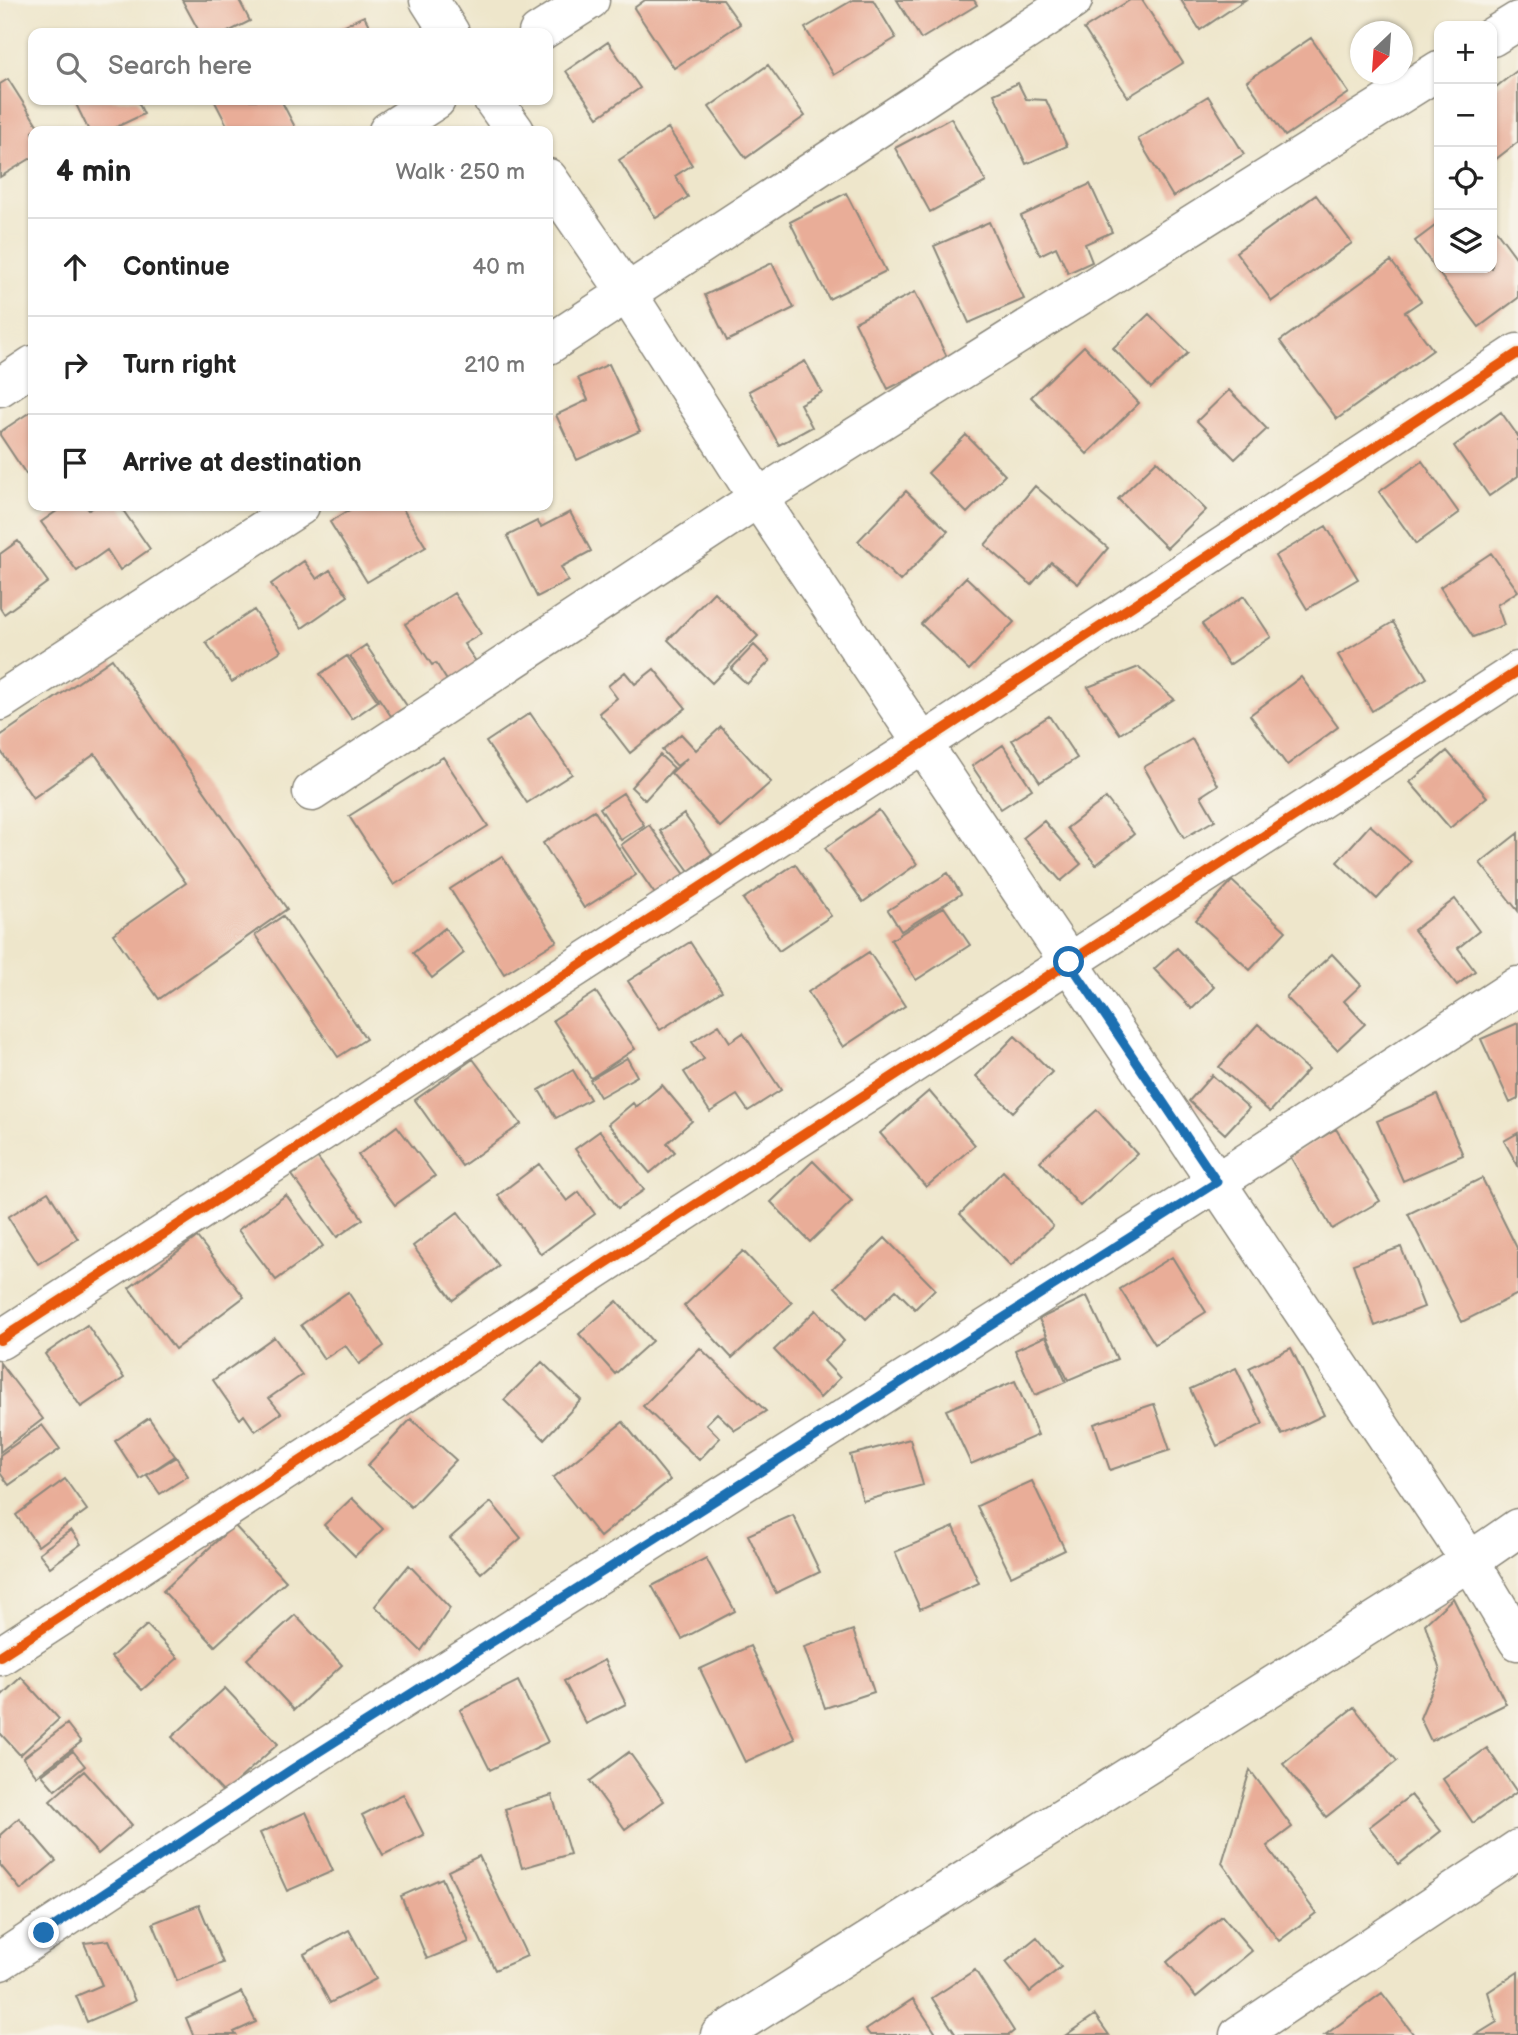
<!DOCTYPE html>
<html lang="en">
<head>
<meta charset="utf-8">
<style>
	:root { --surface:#fff; --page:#f6f6f6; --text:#222; --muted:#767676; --line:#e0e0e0 }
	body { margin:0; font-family:"Balsamiq Sans",sans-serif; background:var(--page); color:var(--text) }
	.controls { position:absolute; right:21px; top:21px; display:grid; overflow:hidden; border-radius:14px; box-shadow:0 2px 5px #0004 }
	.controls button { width:63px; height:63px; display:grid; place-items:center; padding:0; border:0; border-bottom:2px solid var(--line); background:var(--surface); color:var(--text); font:35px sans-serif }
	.compass { position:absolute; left:1350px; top:21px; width:63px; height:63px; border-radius:50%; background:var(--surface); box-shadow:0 2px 5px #0004; rotate:205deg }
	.stop { position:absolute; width:21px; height:21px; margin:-16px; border:5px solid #1f6fb2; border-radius:50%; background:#fff }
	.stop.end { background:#1f6fb2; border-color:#fff; box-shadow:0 2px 7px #0008 }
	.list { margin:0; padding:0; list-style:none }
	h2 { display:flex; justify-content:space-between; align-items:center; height:91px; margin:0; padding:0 28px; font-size:30px }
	h2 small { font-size:23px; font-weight:400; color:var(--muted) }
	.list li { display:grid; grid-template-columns:46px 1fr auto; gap:21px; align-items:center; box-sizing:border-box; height:98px; padding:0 28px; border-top:2px solid var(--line) }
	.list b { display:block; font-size:26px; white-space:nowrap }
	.list em { font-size:23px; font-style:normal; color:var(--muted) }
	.icon { flex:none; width:38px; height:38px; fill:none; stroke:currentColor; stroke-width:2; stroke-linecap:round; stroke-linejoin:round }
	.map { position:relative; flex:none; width:1518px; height:2035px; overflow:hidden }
	.search { position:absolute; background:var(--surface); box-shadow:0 2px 5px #0004; left:28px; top:28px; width:525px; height:77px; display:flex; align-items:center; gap:18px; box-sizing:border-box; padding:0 24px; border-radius:14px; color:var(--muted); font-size:26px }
	.panel { position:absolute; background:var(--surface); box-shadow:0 2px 5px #0004; left:28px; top:126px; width:525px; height:385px; border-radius:14px }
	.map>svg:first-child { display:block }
</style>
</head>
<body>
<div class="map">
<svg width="1518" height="2035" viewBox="0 0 1518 2035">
	<rect width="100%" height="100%" fill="#f7f3e8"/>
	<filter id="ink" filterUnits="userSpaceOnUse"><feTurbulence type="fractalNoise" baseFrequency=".0143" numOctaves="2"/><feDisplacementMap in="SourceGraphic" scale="14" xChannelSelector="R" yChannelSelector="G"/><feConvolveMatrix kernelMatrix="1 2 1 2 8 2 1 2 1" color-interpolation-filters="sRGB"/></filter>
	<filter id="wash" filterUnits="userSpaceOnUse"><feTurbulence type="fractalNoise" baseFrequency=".00686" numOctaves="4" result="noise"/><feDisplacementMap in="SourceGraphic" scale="28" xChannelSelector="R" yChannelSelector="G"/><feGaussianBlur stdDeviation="1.57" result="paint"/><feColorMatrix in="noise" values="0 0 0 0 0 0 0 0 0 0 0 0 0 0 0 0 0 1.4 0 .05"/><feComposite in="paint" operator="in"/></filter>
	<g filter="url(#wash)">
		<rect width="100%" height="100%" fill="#eee6cb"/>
		<g id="blocks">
			<!-- building -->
			<path fill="#e9ad98" d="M182,0H239L250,21L226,33H200Z
				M645,0H723L740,24L674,68L634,8Z
				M853,0H873L896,38L834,75L805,28Z
				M897,0H974L977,5L921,39Z
				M1130,0H1142L1183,63L1128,97L1084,29Z
				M1181,0H1245L1200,30Z
				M364,16L373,33H328Z
				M1311,38L1349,93L1285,136L1247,81Z
				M608,42L640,88L598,117L566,71Z
				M768,65L805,116L746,158L709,107Z
				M1518,70V142L1496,159L1492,154V90Z
				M8,79L41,131H33V157L0,177V84Z
				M1018,83L1026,99L1046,100L1067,146L1026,164L994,94Z
				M1208,96L1244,154L1173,197L1138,139Z
				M74,100H137L144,114L108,131H89Z
				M214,100H281L297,131H230Z
				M951,118L986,182L930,212L895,148Z
				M668,128L692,165L675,176L688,197L656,218L619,160Z
				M1090,184L1112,232L1085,244L1092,262L1068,273L1056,247L1040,255L1021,216Z
				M846,193L886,271L829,299L790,222Z
				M1316,195L1352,243L1272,301L1236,252Z
				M989,222L1024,299L969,323L934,246Z
				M1439,223V268H1492V225L1518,260V298L1479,327L1415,241Z
				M1391,261L1421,301L1405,312L1433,350L1337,419L1280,341Z
				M772,263L794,308L727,341L705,295Z
				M915,292L948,359L888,389L855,322Z
				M1149,314L1188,353L1151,388L1113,348Z
				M1084,346L1139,403L1087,454L1031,397Z
				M805,361L822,392L800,404L812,427L779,445L749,391Z
				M609,364L640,431L577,460L556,415L588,400L578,378Z
				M1229,390L1267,429L1235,459L1197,421Z
				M33,410V469L26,474L0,435V432Z
				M1501,412L1518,436V476L1489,496L1454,446Z
				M966,435L1005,475L967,513L928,473Z
				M1157,461L1206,510L1167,548L1118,499Z
				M1422,461L1459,513L1416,544L1379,492Z
				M1035,486L1108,548L1078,584L1051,562L1031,585L985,545Z
				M906,491L948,531L900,581L858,541Z
				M64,506H86L89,510L96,506H120L150,549L120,570L107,550L77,571L41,522Z
				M356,506H401L426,547L367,582L330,522Z
				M570,512L591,551L561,567L568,581L537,597L507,536L537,521L541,527Z
				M1326,526L1358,579L1307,609L1275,556Z
				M18,541L48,582L4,614L0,608V554Z
				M1491,553L1518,591L1497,605L1504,625L1473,637L1440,587Z
				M304,561L317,579L330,570L348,596L302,628L271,584Z
				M966,577L1014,622L969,670L921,624Z
				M714,592L758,636L712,683L668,640Z
				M454,593L481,634L464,644L477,663L448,682L436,663L432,665L405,624Z
				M1244,596L1271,637L1229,665L1202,624Z
				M254,610L281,651L232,682L206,642Z
				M1393,622L1427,678L1372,711L1338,655Z
				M366,645L407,706L391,716L350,656Z
				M754,645L770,661L747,684L731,669Z
				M347,656L378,701L352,719L320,674Z
				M112,659L287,909L159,999L113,934L186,883L95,754L33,798L0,750V736Z
				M1139,667L1174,699L1120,734L1088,687Z
				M654,669L686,708L630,753L599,713L617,698L608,686L625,672L635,684Z
				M1301,677L1338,727L1287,765L1250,715Z
				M530,713L572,774L527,803L486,742Z
				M1049,716L1077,758L1040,782L1012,740Z
				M721,727L771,782L720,827L671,773L687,758L677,766L662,750L681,734L696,750Z
				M1192,739L1218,785L1201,796L1215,820L1184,838L1144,767Z
				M1003,745L1032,789L1001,809L972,766Z
				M1447,751L1487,797L1450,828L1410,782Z
				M660,755L674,768L645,800L631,787Z
				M443,757L488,826L394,885L349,816Z
				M623,793L644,825L621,840L600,808Z
				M1106,798L1134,834L1096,865L1067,828Z
				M594,810L636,875L584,908L543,843Z
				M879,810L917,864L863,902L825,848Z
				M684,814L712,854L689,871L660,831Z
				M1044,821L1081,864L1061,881L1023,838Z
				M649,825L686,876L657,897L621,845Z
				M1370,825L1411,862L1377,899L1337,862Z
				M1518,833V911L1480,863Z
				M502,856L557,941L504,974L450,889Z
				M795,864L831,916L779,951L743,899Z
				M948,873L961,894L901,931L888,910Z
				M1232,881L1286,931L1250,970L1196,920Z
				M1455,899L1479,931L1458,948L1475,971L1457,985L1414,930Z
				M944,907L970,945L916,980L891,940Z
				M283,916L366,1039L338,1057L255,935Z
				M445,928L464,953L432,978L413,953Z
				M690,942L722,991L660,1030L628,981Z
				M1177,948L1214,987L1192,1009L1154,969Z
				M869,952L905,1006L843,1047L808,992Z
				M1332,954L1361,985L1344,1001L1365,1024L1337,1050L1286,997Z
				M596,992L635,1049L591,1078L553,1020Z
				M1518,1023V1099L1510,1103L1481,1039Z
				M1258,1024L1308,1070L1270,1112L1219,1067Z
				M719,1025L730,1042L743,1033L781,1090L748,1111L737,1095L710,1112L684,1072L704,1059L692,1042Z
				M1015,1036L1052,1072L1013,1112L976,1076Z
				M627,1058L637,1076L600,1097L590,1080Z
				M473,1059L521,1124L462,1166L415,1100Z
				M573,1070L590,1099L556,1118L539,1090Z
				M1212,1075L1249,1108L1225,1134L1189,1101Z
				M662,1085L692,1121L667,1143L675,1152L650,1173L608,1124L633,1103L636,1107Z
				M929,1091L975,1145L926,1187L880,1133Z
				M1437,1095L1463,1155L1403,1181L1377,1121Z
				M1097,1110L1137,1154L1080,1206L1040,1161Z
				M397,1126L435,1176L395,1205L358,1155Z
				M1336,1129L1380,1201L1332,1229L1290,1156Z
				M600,1131L644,1190L618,1208L575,1149Z
				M1518,1133V1166L1504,1141Z
				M317,1157L363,1219L337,1237L292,1175Z
				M813,1161L852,1201L810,1242L771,1202Z
				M539,1164L567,1201L579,1192L595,1214L541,1254L498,1195Z
				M1003,1171L1053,1226L1011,1266L960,1214Z
				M1482,1178L1518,1250V1294L1462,1322L1408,1214Z
				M48,1192L78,1239L38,1264L8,1217Z
				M286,1195L323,1246L276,1280L238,1230Z
				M458,1212L499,1266L453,1300L413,1246Z
				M197,1237L244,1297L175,1349L129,1288Z
				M885,1238L935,1289L915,1309L896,1290L866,1319L835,1287Z
				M1401,1247L1424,1307L1375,1326L1353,1264Z
				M743,1251L792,1303L732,1358L684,1306Z
				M1172,1257L1206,1312L1155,1344L1120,1289Z
				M348,1292L384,1346L359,1364L345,1345L324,1359L301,1325Z
				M1087,1296L1117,1359L1068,1380L1039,1319Z
				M617,1301L652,1341L615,1374L579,1334Z
				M816,1310L844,1341L824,1361L840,1378L820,1398L774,1350Z
				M87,1325L124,1378L81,1407L45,1354Z
				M1046,1336L1066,1382L1035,1395L1015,1350Z
				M274,1337L302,1375L269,1398L281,1413L255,1431L244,1415L240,1419L213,1380Z
				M700,1348L766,1411L735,1430L717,1413L706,1424L720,1438L699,1460L643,1406Z
				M1291,1348L1324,1415L1282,1435L1249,1368Z
				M542,1362L581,1400L544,1439L504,1400Z
				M0,1363L43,1419L0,1452Z
				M1236,1368L1263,1424L1217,1446L1190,1389Z
				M1015,1381L1038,1435L971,1464L946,1410Z
				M1154,1404L1170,1450L1110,1470L1094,1424Z
				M149,1418L175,1456L140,1479L115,1441Z
				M411,1419L456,1460L411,1507L367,1466Z
				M623,1422L670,1480L600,1537L553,1478Z
				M42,1425L60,1449L9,1485L0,1473V1455Z
				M910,1439L923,1485L863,1501L850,1455Z
				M176,1457L188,1476L160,1494L147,1475Z
				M65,1479L87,1510L38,1546L16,1515Z
				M1032,1481L1065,1550L1011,1576L977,1506Z
				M352,1498L383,1529L355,1556L324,1525Z
				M491,1502L521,1538L481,1573L450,1538Z
				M793,1515L820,1572L776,1593L748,1535Z
				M234,1525L286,1581L215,1646L163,1591Z
				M954,1527L979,1583L920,1609L895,1552Z
				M71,1530L81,1544L50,1567L39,1553Z
				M706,1558L735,1611L682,1639L652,1586Z
				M409,1565L450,1608L421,1651L375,1606Z
				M1453,1598L1506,1704L1431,1741L1420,1718L1440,1671L1425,1624Z
				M295,1615L342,1665L294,1710L247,1659Z
				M147,1625L178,1658L142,1690L111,1657Z
				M853,1630L874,1692L825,1708L804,1647Z
				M750,1646L795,1739L745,1762L700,1669Z
				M604,1660L626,1704L586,1724L564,1681Z
				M21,1677L59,1719L20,1755L0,1733V1697Z
				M518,1681L548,1742L490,1770L460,1710Z
				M225,1688L278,1744L224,1793L172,1737Z
				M1354,1707L1397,1761L1326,1817L1283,1764Z
				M67,1724L81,1742L37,1776L23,1758Z
				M1487,1748L1517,1792L1473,1823L1443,1779Z
				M73,1751L85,1766L55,1790L42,1775Z
				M629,1752L664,1801L625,1829L590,1781Z
				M1250,1770L1292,1827L1267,1846L1316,1913L1279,1941L1222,1863Z
				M84,1771L132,1825L98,1854L50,1801Z
				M403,1794L424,1835L383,1855L362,1815Z
				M552,1795L570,1854L522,1868L505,1809Z
				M1411,1795L1441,1831L1399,1864L1369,1827Z
				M306,1812L333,1871L287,1891L260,1833Z
				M19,1818L56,1861L21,1890L0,1865V1835Z
				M479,1856L527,1956L495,1970L448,1871Z
				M442,1878L469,1942L427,1959L401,1896Z
				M199,1905L223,1963L177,1981L153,1923Z
				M1222,1916L1252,1951L1196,1997L1167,1962Z
				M349,1930L376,1979L330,2003L304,1954Z
				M1037,1937L1061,1967L1030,1992L1006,1962Z
				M109,1940L135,2001L87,2022L76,1996L102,1985L84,1943Z
				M975,1970L1014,2031L1009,2035H956L932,1998Z
				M1518,1972V2035H1476L1497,2022L1488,1992Z
				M241,1992L256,2022L234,2032L236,2035H193L186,2018Z
				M1382,1993L1414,2035H1325Z
				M913,1999L937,2035H870L866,2030Z
				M1095,2015L1109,2035H1066Z"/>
		</g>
	</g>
	<g filter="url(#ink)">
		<use href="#blocks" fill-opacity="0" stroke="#8c887b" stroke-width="2"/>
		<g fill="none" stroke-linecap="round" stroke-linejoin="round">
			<defs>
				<path id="minor" d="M429,0L450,33
					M538,33L590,0
					M1492,37L1518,21
					M493,100L515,131
					M388,131L436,100
					M548,178L627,293L758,498L1470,1561L1518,1641
					M548,345L1073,0
					M0,387L33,365
					M0,701L300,506
					M312,792L758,498L1439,70
					M0,1340L923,743L1518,353
					M0,1656L1518,671
					M0,1961L292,1769L1217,1182L1518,986
					M720,2035L1470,1561L1518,1528
					M1239,2035L1518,1849"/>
			</defs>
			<!-- minor casing -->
			<use href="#minor" stroke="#8c887b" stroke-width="41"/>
			<!-- minor -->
			<use href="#minor" stroke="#fff" stroke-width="38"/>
			<defs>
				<path id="cycleway" d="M0,1340L923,743L1518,353
					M0,1656L1518,671"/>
			</defs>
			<!-- cycleway casing -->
			<use href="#cycleway" stroke="#f7f3e8" stroke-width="15"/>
			<!-- cycleway -->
			<use href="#cycleway" stroke="#e8590c" stroke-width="10"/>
		</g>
	</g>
	<g fill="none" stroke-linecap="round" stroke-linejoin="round" filter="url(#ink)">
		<!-- route -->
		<path stroke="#1f6fb2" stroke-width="9" d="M44,1933L292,1769L1217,1182L1069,962"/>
	</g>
</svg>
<div class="controls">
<button>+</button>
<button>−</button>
<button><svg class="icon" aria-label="locate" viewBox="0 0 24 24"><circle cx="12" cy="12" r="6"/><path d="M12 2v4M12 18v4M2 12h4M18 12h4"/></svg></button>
<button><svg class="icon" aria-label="layers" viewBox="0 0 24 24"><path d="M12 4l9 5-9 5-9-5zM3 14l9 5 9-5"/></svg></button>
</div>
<svg class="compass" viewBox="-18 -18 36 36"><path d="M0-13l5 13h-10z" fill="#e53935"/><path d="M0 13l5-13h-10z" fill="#767676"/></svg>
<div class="stop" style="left:1069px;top:962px"></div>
<div class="stop end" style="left:44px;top:1933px"></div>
<div class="search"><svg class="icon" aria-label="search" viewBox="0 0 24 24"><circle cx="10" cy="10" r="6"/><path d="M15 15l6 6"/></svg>Search here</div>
<section class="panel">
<h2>4 min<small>Walk · 250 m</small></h2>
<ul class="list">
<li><svg class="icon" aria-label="ahead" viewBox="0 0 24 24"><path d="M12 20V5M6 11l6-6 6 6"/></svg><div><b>Continue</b></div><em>40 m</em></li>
<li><svg class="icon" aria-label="right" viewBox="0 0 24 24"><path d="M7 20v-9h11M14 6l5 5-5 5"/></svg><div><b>Turn right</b></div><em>210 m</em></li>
<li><svg class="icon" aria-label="arrive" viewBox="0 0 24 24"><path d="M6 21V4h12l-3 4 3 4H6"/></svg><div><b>Arrive at destination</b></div></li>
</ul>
</section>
</div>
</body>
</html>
